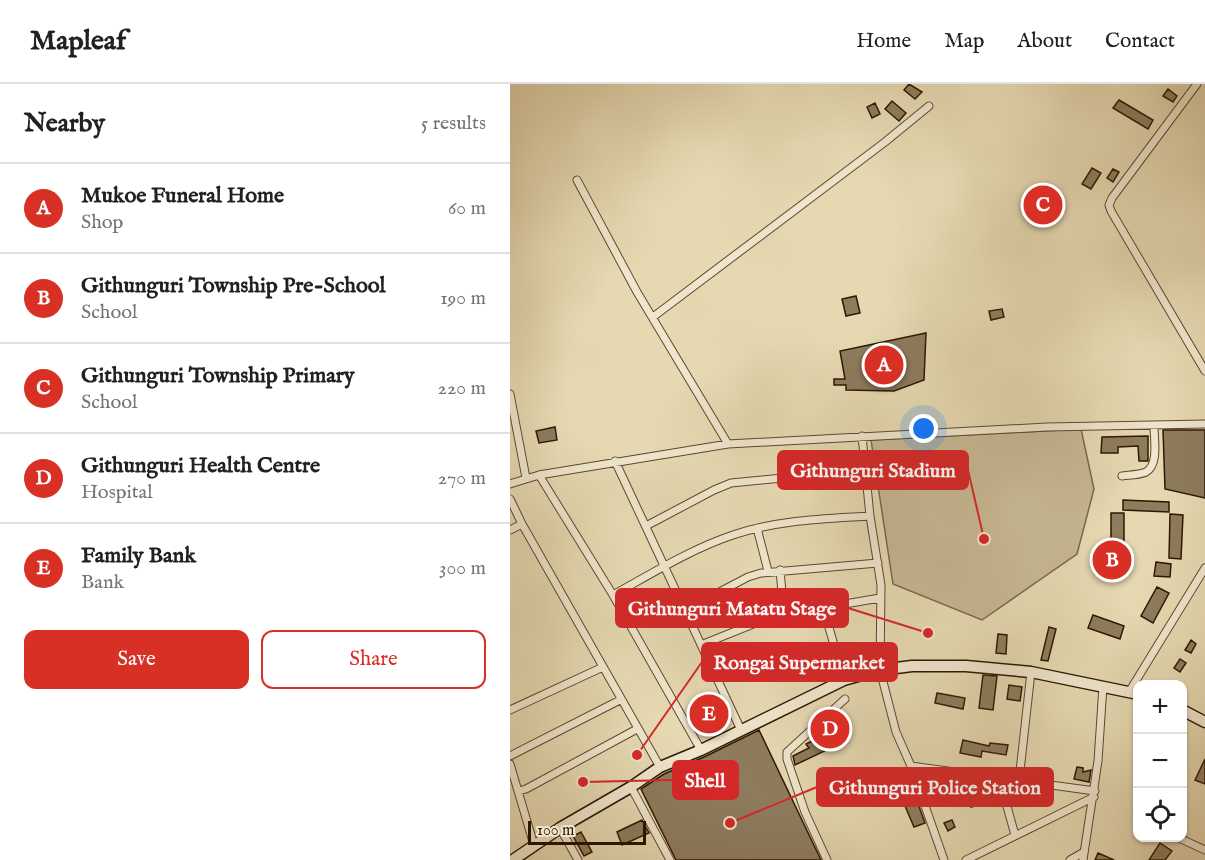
<!DOCTYPE html>
<html lang="en">
<head>
<meta charset="utf-8">
<style>
	:root { --surface:#fff; --page:#f6f6f6; --text:#202124; --muted:#757577; --line:#e0e0e0; --accent:#d93025 }
	body { margin:0; font-family:"IM FELL English",serif; background:var(--page); color:var(--text) }
	.controls { position:absolute; right:18px; bottom:18px; display:grid; overflow:hidden; border-radius:12px; box-shadow:0 2px 4px #0004 }
	.controls button { width:54px; height:54px; display:grid; place-items:center; padding:0; border:0; border-bottom:2px solid var(--line); background:var(--surface); color:var(--text); font:30px sans-serif }
	.scale { position:absolute; left:18px; bottom:15px; width:118px; box-sizing:border-box; padding-left:6px; border:3px solid #2e1802; border-top:0; font-size:16px; line-height:21px; white-space:nowrap; color:#2e1802; -webkit-text-stroke:4px #efe6cd; paint-order:stroke }
	.you { position:absolute; left:414px; top:345px; width:21px; height:21px; margin:-15px; border:4px solid #fff; border-radius:50%; background:#1a73e8; box-shadow:0 0 0 9px #1a73e833 }
	.badge { display:grid; place-items:center; width:39px; height:39px; border-radius:50%; background:var(--accent); color:#fff; font-size:20px; font-weight:700 }
	.pin { position:absolute; translate:-50% -50%; border:3px solid #fff; box-shadow:0 2px 6px #0006 }
	.list { margin:0; padding:0; list-style:none }
	h2 { display:flex; justify-content:space-between; align-items:center; height:78px; margin:0; padding:0 24px; font-size:26px }
	h2 small { font-size:20px; font-weight:400; color:var(--muted) }
	.list li { display:grid; grid-template-columns:39px 1fr auto; gap:18px; align-items:center; box-sizing:border-box; height:90px; padding:0 24px; border-top:2px solid var(--line) }
	.list b { display:block; font-size:22px; white-space:nowrap }
	.list p { margin:0; font-size:20px; white-space:nowrap; color:var(--muted) }
	.list em { font-size:20px; font-style:normal; color:var(--muted) }
	.actions { display:flex; gap:12px; padding:18px 24px }
	.actions a { flex:1; padding:14px 0; border:2px solid var(--accent); border-radius:12px; text-align:center; font-size:21px; color:var(--accent) }
	.actions .main { background:var(--accent); color:#fff }
	.icon { flex:none; width:33px; height:33px; fill:none; stroke:currentColor; stroke-width:2; stroke-linecap:round; stroke-linejoin:round }
	.map { position:relative; flex:none; width:695px; height:776px; overflow:hidden }
	header { display:flex; align-items:center; gap:36px; box-sizing:border-box; height:84px; padding:0 30px; background:var(--surface); border-bottom:2px solid var(--line) }
	header strong { font-size:28px }
	nav { display:flex; gap:33px; margin-inline-start:auto; font-size:21px }
	main { display:flex }
	aside { flex:1; background:var(--surface) }
	.map>svg:first-child { display:block }
</style>
</head>
<body>
<header>
<strong>Mapleaf</strong>
<nav><a>Home</a><a>Map</a><a>About</a><a>Contact</a></nav>
</header>
<main>
<aside>
<h2>Nearby<small>5 results</small></h2>
<ul class="list">
<li><span class="badge">A</span><div><b>Mukoe Funeral Home</b><p>Shop</p></div><em>60 m</em></li>
<li><span class="badge">B</span><div><b>Githunguri Township Pre-School</b><p>School</p></div><em>190 m</em></li>
<li><span class="badge">C</span><div><b>Githunguri Township Primary</b><p>School</p></div><em>220 m</em></li>
<li><span class="badge">D</span><div><b>Githunguri Health Centre</b><p>Hospital</p></div><em>270 m</em></li>
<li><span class="badge">E</span><div><b>Family Bank</b><p>Bank</p></div><em>300 m</em></li>
</ul>
<div class="actions"><a class="main">Save</a><a>Share</a></div>
</aside>
<div class="map">
<svg width="695" height="776" viewBox="0 0 695 776">
	<rect width="100%" height="100%" fill="#e6d9b2"/>
	<filter id="stains"><feTurbulence type="fractalNoise" baseFrequency=".00333" numOctaves="4"/><feColorMatrix values="0 0 0 0 .2 0 0 0 0 .09 0 0 0 0 .02 0 0 0 .5 -.17"/></filter>
	<radialGradient id="worn" r=".72"><stop offset=".6" stop-color="#630" stop-opacity="0"/><stop offset="1" stop-color="#630" stop-opacity=".3"/></radialGradient>
	<!-- green -->
	<path fill="#c7b894" stroke="#7a684b" stroke-width="1.5" d="M571,345L584,405L567,470L472,536L383,500L361,356Z"/>
	<!-- building -->
	<path fill="#8e7c5e" stroke="#2e1802" stroke-width="1.5" d="M399,0L412,8L405,15L394,6Z
		M658,5L667,12L663,18L653,12Z
		M609,16L643,36L638,45L603,24Z
		M382,17L396,29L389,37L375,25Z
		M365,19L370,30L362,34L357,23Z
		M582,84L591,89L581,105L572,100Z
		M603,85L609,88L603,98L597,94Z
		M540,102L545,110L528,121L523,113Z
		M346,212L350,229L336,232L332,215Z
		M492,225L494,233L481,236L479,227Z
		M416,249L414,296L384,307L336,306V301H324V295H335L330,267Z
		M45,343L47,356L29,359L26,347Z
		M653,346H695V414L655,405Z
		M638,352V377H629L628,362L608,363V369H591L592,353Z
		M613,416L659,418V428L613,426Z
		M601,429H614V470H601Z
		M660,430L673,431L671,475L659,474Z
		M646,478L661,480L660,493L644,492Z
		M647,503L659,509L643,539L631,532Z
		M583,531L614,542L610,555L578,544Z
		M539,543L546,545L538,577L531,576Z
		M488,550L497,551L496,570L486,569Z
		M681,556L686,560L681,569L675,566Z
		M670,575L676,579L670,588L664,584Z
		M473,591L487,592L483,626L469,624Z
		M499,601L512,603L510,617L497,615Z
		M427,609L455,614L453,625L425,619Z
		M249,646L311,776H166L131,705L154,690L194,673Z
		M317,650L323,663L285,681L283,672L299,664L296,660Z
		M453,656L479,662L480,659L498,661L496,671L472,667L471,673L450,669Z
		M695,675V700L685,696Z
		M567,683L573,684V688L581,686L579,698L564,695Z
		M473,706L477,719L461,723L458,710Z
		M407,717L415,739L404,743L395,722Z
		M132,736L139,749L112,761L107,748Z
		M442,736L445,743L438,747L434,739Z
		M71,748L82,768L74,772L63,752Z
		M650,759L662,767L655,776H639Z
		M588,769L604,776H585Z"/>
	<g fill="none" stroke-linecap="round" stroke-linejoin="round">
		<defs>
			<path id="minor" d="M687,0L602,114L599,121L601,127L695,287
				M67,96L127,208L218,360
				M143,233L375,58L419,22
				M0,310L16,394
				M352,352L360,432L371,501L370,586L386,648L401,682L434,776
				M105,377L231,646
				M29,391L103,511L191,666
				M612,392C619,391 629,391 636,388C649,381 644,355 644,342
				M0,400L29,391L218,360L537,343L695,340
				M0,415L12,440
				M136,442L204,406L221,399L356,386
				M247,444L258,487
				M0,446L12,440L150,683
				M270,486L274,531
				M103,511C141,490 181,465 223,451C267,436 314,435 360,432
				M175,526L238,493L251,489L368,479
				M314,526L334,596
				M191,561L258,534L314,526L329,521L370,514
				M619,608L695,484
				M0,626L93,583
				M0,672L110,616
				M0,680L24,761
				M401,682L585,707
				M489,694L505,751
				M509,696L521,588
				M121,703L160,776
				M9,707L16,705L127,645
				M50,744L68,776
				M669,754L695,766
				M317,776L295,728L277,675V668L335,615
				M456,776L584,713
				M560,776L574,768
				M573,776L588,677L593,602"/>
			<path id="secondary" d="M672,626L695,638
				M3,776L50,744L121,703L150,683L191,666L334,596L370,586L402,582H456L521,588L628,610"/>
		</defs>
		<!-- minor casing -->
		<use href="#minor" stroke="#5c482e" stroke-width="9"/>
		<!-- secondary casing -->
		<use href="#secondary" stroke="#2e1802" stroke-width="13"/>
		<!-- minor -->
		<use href="#minor" stroke="#efe6cd" stroke-width="7"/>
		<!-- secondary -->
		<use href="#secondary" stroke="#efe6cd" stroke-width="10"/>
	</g>
	<!-- callouts -->
	<path fill="none" stroke="#d62828" stroke-width="2" d="M474 455L458 386M418 549L338 524M127 671L192 578M73 698L163 696M220 739L307 703"/>
	<g fill="#d62828" stroke="#efe6cd" stroke-width="2">
		<circle cx="474" cy="455" r="6"/>
		<circle cx="418" cy="549" r="6"/>
		<circle cx="127" cy="671" r="6"/>
		<circle cx="73" cy="698" r="6"/>
		<circle cx="220" cy="739" r="6"/>
	</g>
	<g fill="#d62828" stroke="#d62828" stroke-width="2">
		<rect x="268" y="367" width="190" height="38" rx="6"/>
		<rect x="106" y="505" width="232" height="38" rx="6"/>
		<rect x="192" y="559" width="195" height="38" rx="6"/>
		<rect x="163" y="677" width="65" height="38" rx="6"/>
		<rect x="307" y="684" width="236" height="38" rx="6"/>
	</g>
	<g font-size="20" text-anchor="middle" font-weight="bold" fill="#fff">
		<text x="363" y="393">Githunguri Stadium</text>
		<text x="222" y="531">Githunguri Matatu Stage</text>
		<text x="289" y="585">Rongai Supermarket</text>
		<text x="195" y="703">Shell</text>
		<text x="425" y="710">Githunguri Police Station</text>
	</g>
	<rect width="100%" height="100%" filter="url(#stains)"/>
	<rect width="100%" height="100%" fill="url(#worn)"/>
</svg>
<div class="controls">
<button>+</button>
<button>−</button>
<button><svg class="icon" aria-label="locate" viewBox="0 0 24 24"><circle cx="12" cy="12" r="6"/><path d="M12 2v4M12 18v4M2 12h4M18 12h4"/></svg></button>
</div>
<div class="scale">100 m</div>
<div class="you"></div>
<div class="pin badge" style="left:374px;top:281px">A</div>
<div class="pin badge" style="left:602px;top:476px">B</div>
<div class="pin badge" style="left:533px;top:121px">C</div>
<div class="pin badge" style="left:320px;top:645px">D</div>
<div class="pin badge" style="left:199px;top:630px">E</div>
</div>
</main>
</body>
</html>
